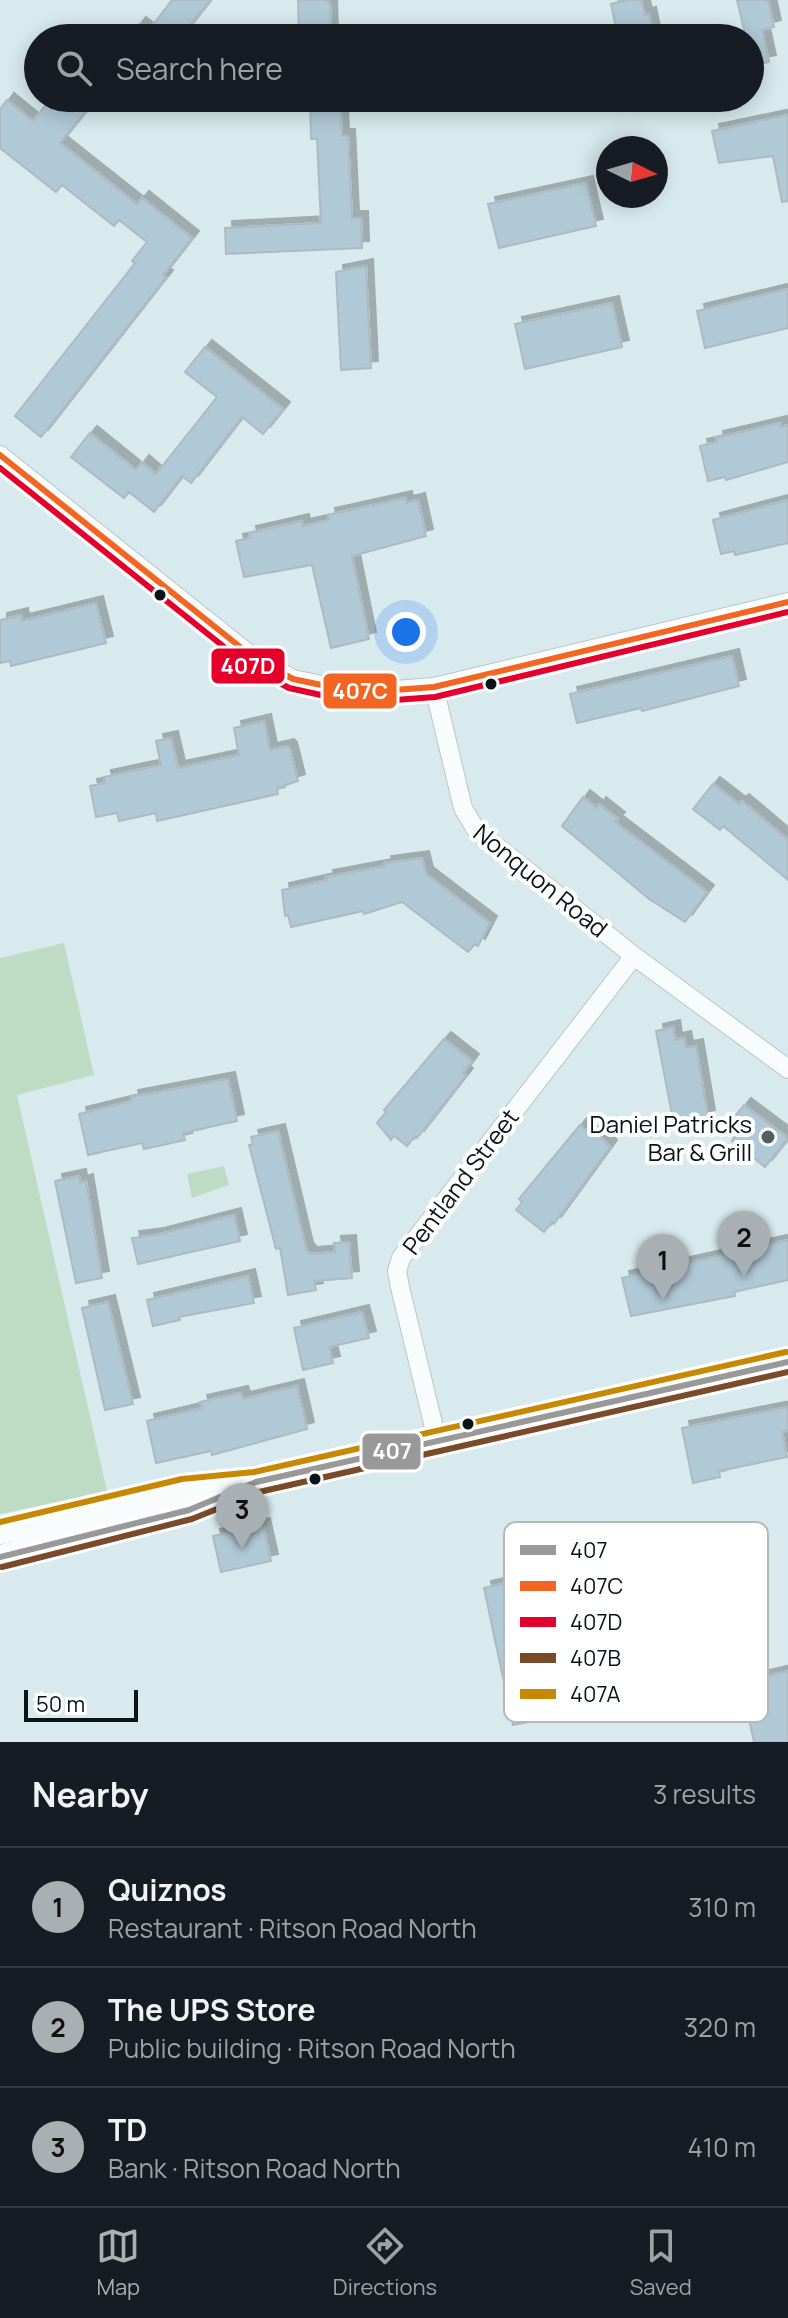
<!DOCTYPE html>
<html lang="en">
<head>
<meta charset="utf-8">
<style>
	:root { --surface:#171b24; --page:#242831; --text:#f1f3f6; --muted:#9ea1a6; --line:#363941; --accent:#a9b0b3 }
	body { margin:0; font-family:Manrope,sans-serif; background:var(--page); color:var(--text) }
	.compass { position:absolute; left:596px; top:136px; width:72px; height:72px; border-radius:50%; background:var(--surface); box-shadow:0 4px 20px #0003; rotate:95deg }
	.scale { position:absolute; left:24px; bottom:20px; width:114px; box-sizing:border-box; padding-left:8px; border:4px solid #091416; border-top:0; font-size:22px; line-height:28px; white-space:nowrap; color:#091416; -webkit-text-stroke:6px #fff; paint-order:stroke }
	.you { position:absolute; left:406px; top:632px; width:28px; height:28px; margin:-20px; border:6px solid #fff; border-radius:50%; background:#1a73e8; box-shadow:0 0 0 12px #1a73e833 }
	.badge { display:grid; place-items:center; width:52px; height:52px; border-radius:50%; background:var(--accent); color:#111; font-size:26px; font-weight:700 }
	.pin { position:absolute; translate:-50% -66px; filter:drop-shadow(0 2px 4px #0008) }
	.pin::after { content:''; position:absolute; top:42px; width:28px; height:24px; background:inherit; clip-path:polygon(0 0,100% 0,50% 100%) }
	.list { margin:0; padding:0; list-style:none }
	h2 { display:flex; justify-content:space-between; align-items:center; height:104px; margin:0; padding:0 32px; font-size:34px }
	h2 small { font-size:26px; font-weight:400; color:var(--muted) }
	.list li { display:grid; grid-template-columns:52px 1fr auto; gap:24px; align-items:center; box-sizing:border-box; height:120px; padding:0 32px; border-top:2px solid var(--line) }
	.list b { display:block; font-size:30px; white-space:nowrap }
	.list p { margin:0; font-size:26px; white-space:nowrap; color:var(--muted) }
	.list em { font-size:26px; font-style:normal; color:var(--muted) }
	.icon { flex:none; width:44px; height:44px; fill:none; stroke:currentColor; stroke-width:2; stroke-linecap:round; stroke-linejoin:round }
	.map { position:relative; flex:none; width:788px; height:1742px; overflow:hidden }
	.search { position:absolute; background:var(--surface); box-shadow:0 4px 20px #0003; left:24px; right:24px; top:24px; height:88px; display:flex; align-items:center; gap:20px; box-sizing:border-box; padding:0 28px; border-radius:44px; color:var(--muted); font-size:30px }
	.sheet { height:464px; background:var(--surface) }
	nav { display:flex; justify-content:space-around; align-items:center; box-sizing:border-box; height:112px; border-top:2px solid var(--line); background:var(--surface); font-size:22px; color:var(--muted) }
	nav a { display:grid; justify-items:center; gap:4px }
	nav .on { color:var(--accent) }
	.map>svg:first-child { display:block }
</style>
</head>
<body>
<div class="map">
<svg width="788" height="1742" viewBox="0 0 788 1742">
	<defs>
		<filter id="shadow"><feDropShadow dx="7" dy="-7" stdDeviation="0" flood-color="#0004"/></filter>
	</defs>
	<rect width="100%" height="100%" fill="#d8eaee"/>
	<!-- green -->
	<path fill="#bedcc3" d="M64,943L94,1075L17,1095L107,1491L0,1514V958Z
		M224,1166L229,1185L192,1198L187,1174Z"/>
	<!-- building -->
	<path fill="#b0c9d7" stroke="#aebabf" stroke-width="2" filter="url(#shadow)" d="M172,0H210L180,38H128L139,24L148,31Z
		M298,0H327L330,4L331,38H299Z
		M627,0H641L645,15L649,14L654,38H618L611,4Z
		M737,0H768L774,27L762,30L769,62L750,66V38H746Z
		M51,98H96L60,143L137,204L142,198L192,238L163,275L166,277L41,437L15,416L135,263L132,261L147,242L119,220L114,226L62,185L56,192L0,148V109L7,100L33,121Z
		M310,98H340L342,136H348L352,218H361L362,248L226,254L225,228L321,223L317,139H311Z
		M788,115V201L782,202L773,156L719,163L712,131Z
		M586,183L596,226L499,248L488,204Z
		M366,266L371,368L341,370L336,272Z
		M788,289V328L705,348L697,311Z
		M612,303L622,347L525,369L515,324Z
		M205,347L283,409L263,434L242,417L191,483L182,476L154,512L129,492L124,498L71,457L90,433L136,470L142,462L156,474L217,397L185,372Z
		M780,423L781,427L788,425V462L726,480L725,477L708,481L700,446L717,442L716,438Z
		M405,498L406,503L418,500L426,536L352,556L369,639L331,648L312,565L244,577L236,541L250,538L249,533L302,521L303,526L329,520L328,515Z
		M788,500V543L735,555L734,551L721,554L713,520Z
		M96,603L106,643L11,666L10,661L0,663V620L21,615L22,621Z
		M732,656L739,686L642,711L641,708L577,723L570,694Z
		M264,721L270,750L287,746L290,749L298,781L277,788L278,794L157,821L156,813L119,821L117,813L96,817L90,786L105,783L104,777L161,765L156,741L171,738L178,768L239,755L234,728Z
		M713,784L739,804L742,801L788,840V880L723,826L720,830L693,809Z
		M583,797L597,808L599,804L618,819L615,822L707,892L685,922L649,899L562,826Z
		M422,858L426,874L490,923L478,946L475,944L468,952L402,902L364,914L363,911L291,927L288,915L285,916L282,890L327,880L326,877L385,866L384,863Z
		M673,1027L675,1040L684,1038L686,1048L696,1046L708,1117L674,1125L656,1031Z
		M444,1039L472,1061L463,1073L466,1075L417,1138L415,1136L407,1146L394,1136L391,1140L377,1123L386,1112L384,1110Z
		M228,1079L237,1121L183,1133L185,1140L144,1149L142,1143L88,1155L79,1114L132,1101L131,1097Z
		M744,1105L788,1138L765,1167L732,1141L734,1138L724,1130Z
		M580,1125L591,1134L594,1130L610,1147L554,1224L552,1222L544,1232L516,1210L522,1202L519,1199Z
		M278,1131L306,1249L310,1254L335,1252L334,1243L349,1242L352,1278L314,1281L316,1290L288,1295L280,1248L276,1249L249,1145L253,1144L251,1137Z
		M79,1176L80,1183L86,1181L102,1278L76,1283L55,1181Z
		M234,1215L240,1241L138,1264L132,1238L157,1235Z
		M788,1240V1280L734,1292L735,1296L631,1316L622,1278Z
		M248,1276L254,1303L179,1317L180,1320L153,1326L147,1300Z
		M108,1302L133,1404L105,1410L82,1308Z
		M362,1312L369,1338L329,1347L333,1363L303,1370L294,1328Z
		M297,1386L307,1429L212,1455L211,1451L156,1463L147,1421L202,1408L200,1402L241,1393L243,1399Z
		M788,1407V1430L782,1432L787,1457L719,1471L720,1477L693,1483L682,1428Z
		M263,1525L271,1561L221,1572L213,1536Z
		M608,1560L624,1634H649L653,1665L635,1670L639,1700L513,1725L484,1588Z
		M788,1671V1742H754L741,1682Z"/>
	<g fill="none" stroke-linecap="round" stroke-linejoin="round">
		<defs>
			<path id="street" d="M0,455L254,658L293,679L331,687L368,692L434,687L788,602
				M434,687L463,808L476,830L634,956L788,1069
				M437,1440L400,1287L397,1271L401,1258L634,956"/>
			<path id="secondary" d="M0,1532L184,1489L256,1482L788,1362
				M0,1557L189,1510L235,1491"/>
		</defs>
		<!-- street casing -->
		<use href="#street" stroke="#b8c6c8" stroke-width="20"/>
		<!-- secondary casing -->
		<use href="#secondary" stroke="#b8c6c8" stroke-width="26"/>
		<!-- street -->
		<use href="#street" stroke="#f9fcfc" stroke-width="18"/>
		<!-- secondary -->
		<use href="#secondary" stroke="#f9fcfc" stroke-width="24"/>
		<defs>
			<path id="bus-1" d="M0,1557L189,1510L256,1482L788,1362"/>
			<path id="bus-2" d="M0,455L254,658L293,679L331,687L368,692L434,687L788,602"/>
			<path id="bus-3" d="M0,468L248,666L289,688L330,697L368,702L435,697L788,612"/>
			<path id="bus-4" d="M2,1567L192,1519L259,1492L788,1372"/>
			<path id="bus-5" d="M0,1522L182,1479L254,1472L786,1352"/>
		</defs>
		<!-- bus-1 casing -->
		<use href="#bus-1" stroke="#fff" stroke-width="12"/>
		<!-- bus-2 casing -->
		<use href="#bus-2" stroke="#fff" stroke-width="12"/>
		<!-- bus-3 casing -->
		<use href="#bus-3" stroke="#fff" stroke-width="12"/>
		<!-- bus-4 casing -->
		<use href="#bus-4" stroke="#fff" stroke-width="12"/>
		<!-- bus-5 casing -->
		<use href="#bus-5" stroke="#fff" stroke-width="12"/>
		<!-- bus-1 -->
		<use href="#bus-1" stroke="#999" stroke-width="6"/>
		<!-- bus-2 -->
		<use href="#bus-2" stroke="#f26522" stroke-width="6"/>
		<!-- bus-3 -->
		<use href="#bus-3" stroke="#e4002b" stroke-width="6"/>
		<!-- bus-4 -->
		<use href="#bus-4" stroke="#7a4b2a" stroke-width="6"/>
		<!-- bus-5 -->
		<use href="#bus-5" stroke="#c78904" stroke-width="6"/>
	</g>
	<!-- markers -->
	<g fill="#091416" stroke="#fff" stroke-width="3">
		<circle cx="160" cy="595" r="7"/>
		<circle cx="491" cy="684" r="7"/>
		<circle cx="468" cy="1424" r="7"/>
		<circle cx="315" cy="1479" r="7"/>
	</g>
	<circle fill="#515f62" stroke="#fff" stroke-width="3" cx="768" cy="1137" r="8"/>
	<g text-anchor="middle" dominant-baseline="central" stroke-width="8" stroke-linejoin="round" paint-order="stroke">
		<!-- street labels -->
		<g font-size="24" fill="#091416" stroke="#fff">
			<text transform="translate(541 880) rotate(39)">Nonquon Road</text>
			<text transform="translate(460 1181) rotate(-53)">Pentland Street</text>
		</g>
		<!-- poi labels -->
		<g font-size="24" fill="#091416" stroke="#fff" text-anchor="end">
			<text x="752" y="1123">Daniel Patricks<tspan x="752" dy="28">Bar &amp; Grill</tspan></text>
		</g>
	</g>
	<!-- legend -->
	<rect x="504" y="1522" width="264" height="200" rx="12" fill="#fff" stroke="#b5b8b9" stroke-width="2"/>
	<rect x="520" y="1545" width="36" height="10" fill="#999"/>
	<rect x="520" y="1581" width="36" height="10" fill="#f26522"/>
	<rect x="520" y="1617" width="36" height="10" fill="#e4002b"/>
	<rect x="520" y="1653" width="36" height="10" fill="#7a4b2a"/>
	<rect x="520" y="1689" width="36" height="10" fill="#c78904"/>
	<g font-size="22" fill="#091416">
		<text x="570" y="1558">407</text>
		<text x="570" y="1594">407C</text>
		<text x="570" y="1630">407D</text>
		<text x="570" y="1666">407B</text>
		<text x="570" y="1702">407A</text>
	</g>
	<g stroke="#fff" stroke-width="3">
		<rect x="210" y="647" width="76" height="38" rx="8" fill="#e4002b"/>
		<rect x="322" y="672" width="76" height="38" rx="8" fill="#f26522"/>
		<rect x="361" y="1432" width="61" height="39" rx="8" fill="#999"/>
	</g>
	<g font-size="22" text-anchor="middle" font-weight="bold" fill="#fff">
		<text x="248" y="674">407D</text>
		<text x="360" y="699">407C</text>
		<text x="392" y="1459">407</text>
	</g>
</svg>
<svg class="compass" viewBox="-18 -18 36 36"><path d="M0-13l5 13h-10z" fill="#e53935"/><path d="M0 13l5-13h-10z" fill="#9ea1a6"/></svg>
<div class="scale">50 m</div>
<div class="you"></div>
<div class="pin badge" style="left:663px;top:1300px">1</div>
<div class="pin badge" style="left:744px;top:1277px">2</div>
<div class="pin badge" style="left:242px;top:1549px">3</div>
<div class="search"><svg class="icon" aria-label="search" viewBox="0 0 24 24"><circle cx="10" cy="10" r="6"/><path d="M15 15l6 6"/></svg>Search here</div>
</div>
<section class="sheet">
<h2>Nearby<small>3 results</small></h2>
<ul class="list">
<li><span class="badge">1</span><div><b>Quiznos</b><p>Restaurant · Ritson Road North</p></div><em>310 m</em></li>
<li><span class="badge">2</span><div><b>The UPS Store</b><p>Public building · Ritson Road North</p></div><em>320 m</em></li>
<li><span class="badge">3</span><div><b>TD</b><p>Bank · Ritson Road North</p></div><em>410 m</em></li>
</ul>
</section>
<nav>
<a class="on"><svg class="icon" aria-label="map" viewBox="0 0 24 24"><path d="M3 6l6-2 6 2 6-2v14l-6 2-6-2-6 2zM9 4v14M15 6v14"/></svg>Map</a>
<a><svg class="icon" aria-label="directions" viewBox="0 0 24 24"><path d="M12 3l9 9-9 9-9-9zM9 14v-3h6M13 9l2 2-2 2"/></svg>Directions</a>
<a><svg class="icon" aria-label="saved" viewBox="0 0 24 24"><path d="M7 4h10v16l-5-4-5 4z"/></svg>Saved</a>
</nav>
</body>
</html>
